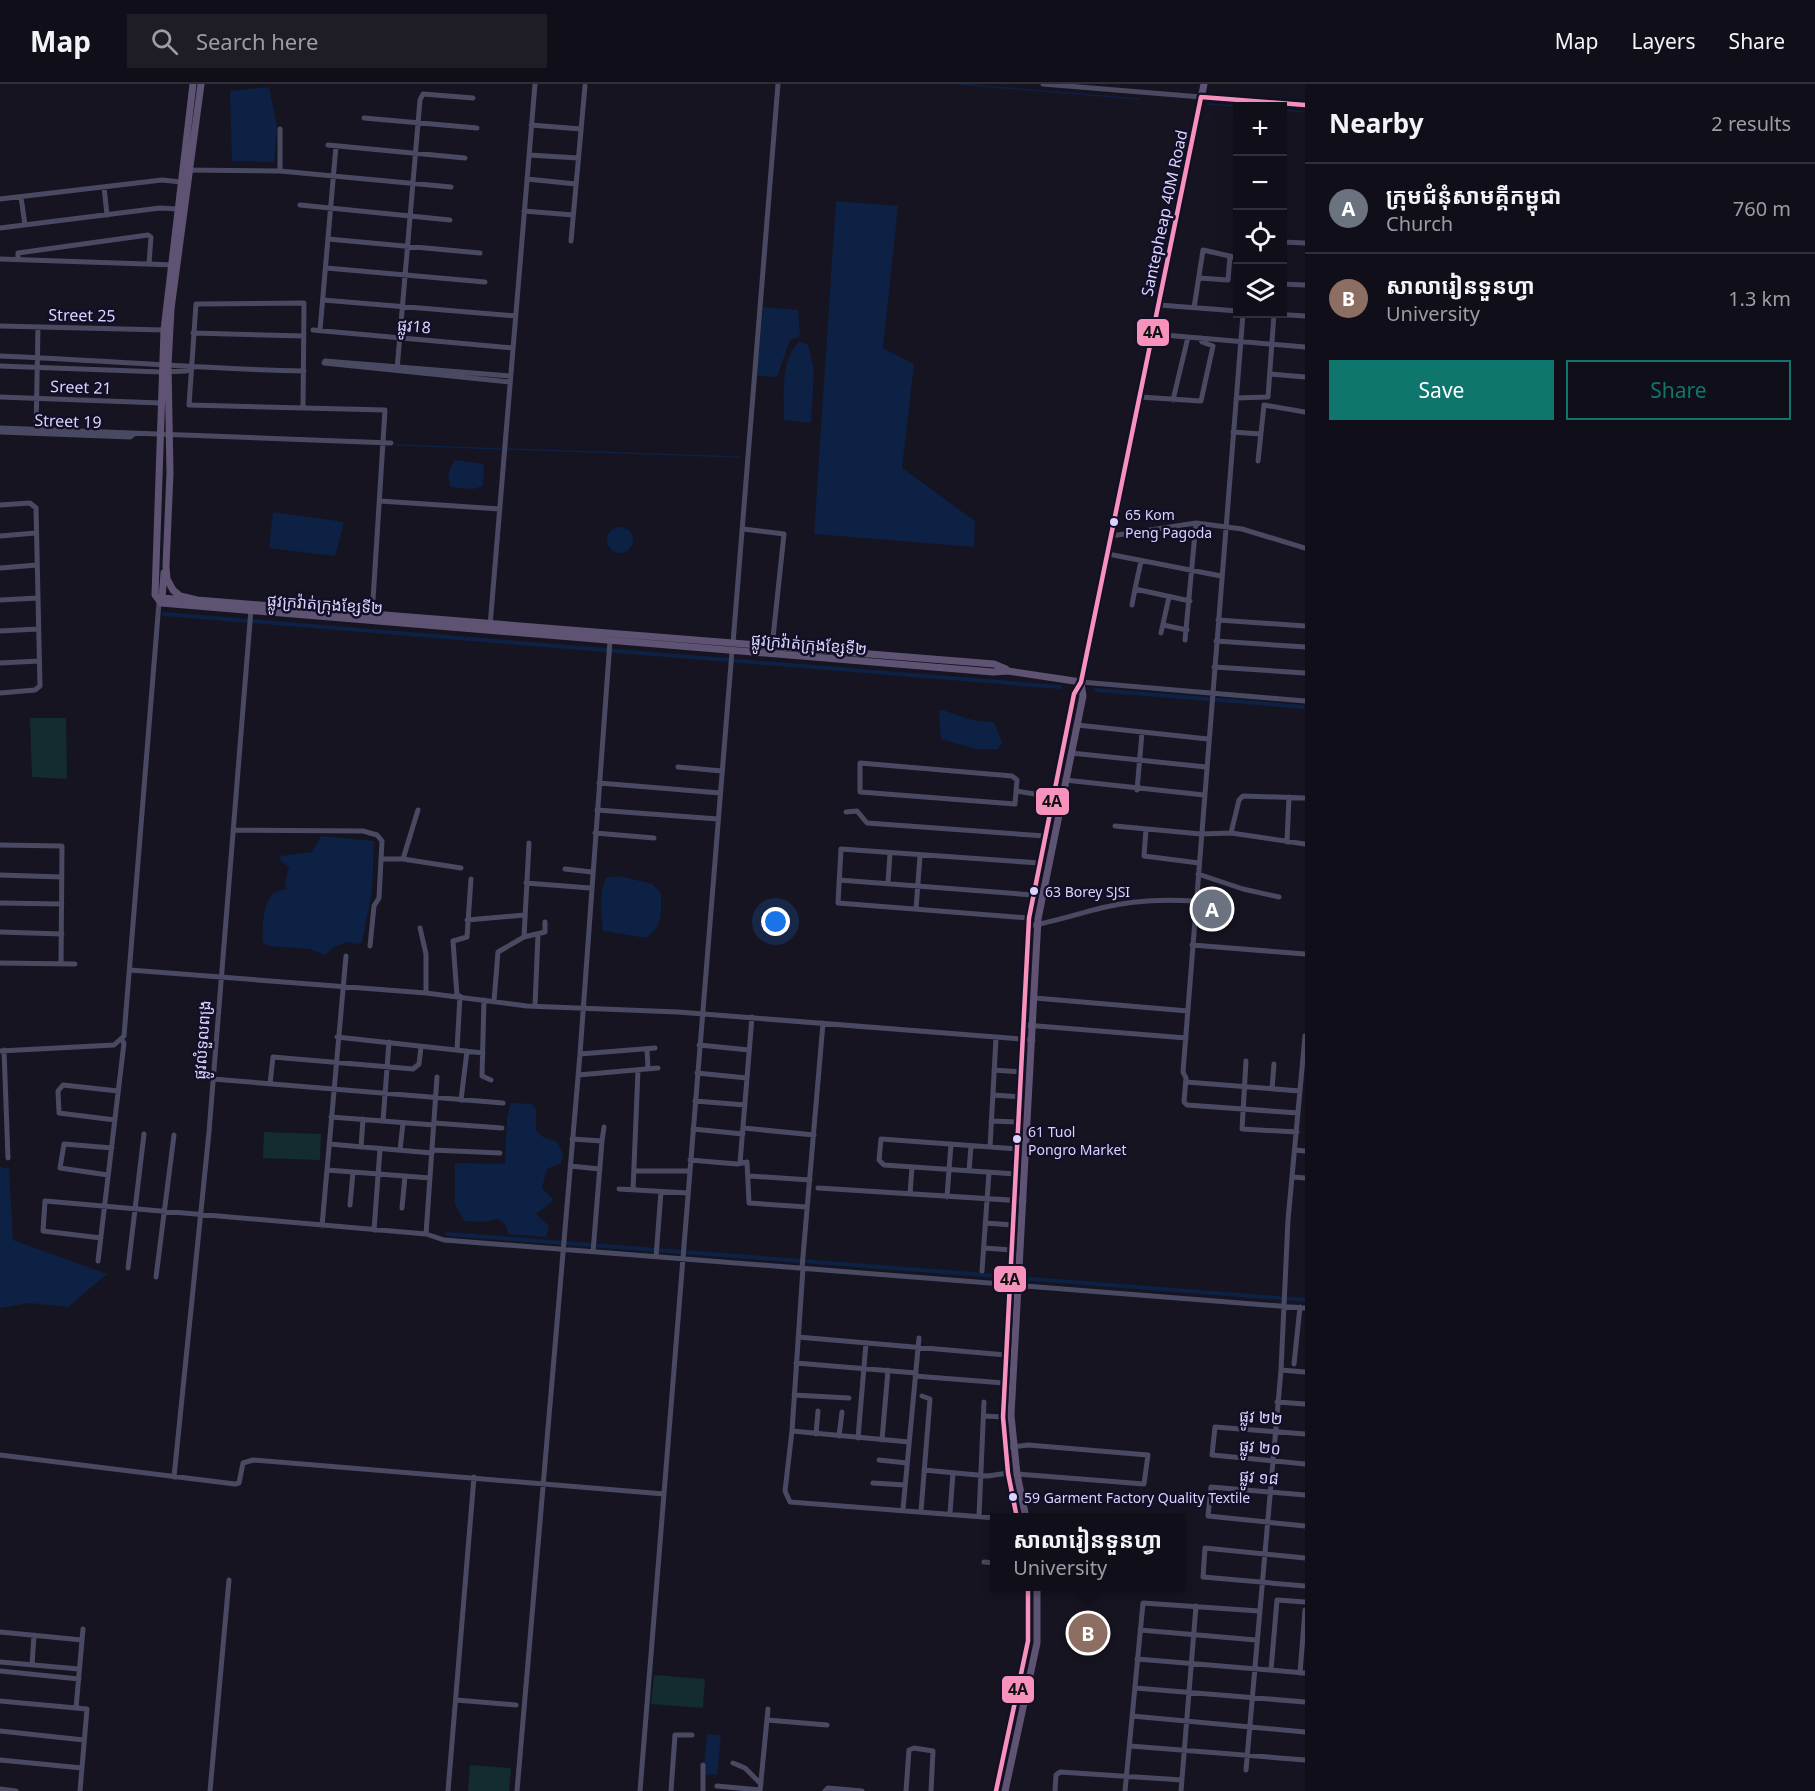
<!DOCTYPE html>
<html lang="en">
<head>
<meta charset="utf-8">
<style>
	:root { --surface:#100f19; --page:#1e1d26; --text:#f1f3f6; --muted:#9c9ca2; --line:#302f38; --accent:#0f766e }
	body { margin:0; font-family:"Noto Sans","Noto Sans Khmer",sans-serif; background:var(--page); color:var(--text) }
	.controls { position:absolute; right:18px; top:18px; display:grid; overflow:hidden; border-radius:0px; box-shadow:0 6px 24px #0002 }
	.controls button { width:54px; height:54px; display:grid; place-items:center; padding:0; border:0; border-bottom:2px solid var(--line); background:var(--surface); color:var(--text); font:30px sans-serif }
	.you { position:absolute; left:776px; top:838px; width:21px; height:21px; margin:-15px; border:4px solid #fff; border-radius:50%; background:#1a73e8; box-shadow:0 0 0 9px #1a73e833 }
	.badge { display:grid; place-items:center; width:39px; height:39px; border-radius:50%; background:var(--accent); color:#fff; font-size:20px; font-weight:700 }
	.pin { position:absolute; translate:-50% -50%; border:3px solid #fff; box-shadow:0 2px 6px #0006 }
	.popup { position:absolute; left:990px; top:1429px; width:195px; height:78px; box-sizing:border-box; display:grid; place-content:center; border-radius:0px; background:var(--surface); filter:drop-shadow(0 2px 4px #0005); font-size:20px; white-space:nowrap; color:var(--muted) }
	.popup b { font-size:22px; color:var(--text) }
	.popup::after { content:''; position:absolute; left:50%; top:100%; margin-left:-12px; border:12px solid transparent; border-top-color:var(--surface) }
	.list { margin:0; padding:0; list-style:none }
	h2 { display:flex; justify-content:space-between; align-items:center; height:78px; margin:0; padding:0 24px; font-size:26px }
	h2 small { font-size:20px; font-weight:400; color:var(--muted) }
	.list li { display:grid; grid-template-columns:39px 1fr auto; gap:18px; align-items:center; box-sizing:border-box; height:90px; padding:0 24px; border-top:2px solid var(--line) }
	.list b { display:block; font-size:22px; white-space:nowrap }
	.list p { margin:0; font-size:20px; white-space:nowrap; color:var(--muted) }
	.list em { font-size:20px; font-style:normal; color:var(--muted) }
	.actions { display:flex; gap:12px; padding:18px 24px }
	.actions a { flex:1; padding:14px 0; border:2px solid var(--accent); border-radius:0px; text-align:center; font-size:21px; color:var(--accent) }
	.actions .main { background:var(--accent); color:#fff }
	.icon { flex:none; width:33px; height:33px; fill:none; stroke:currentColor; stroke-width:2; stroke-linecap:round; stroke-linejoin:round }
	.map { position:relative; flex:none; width:1305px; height:1707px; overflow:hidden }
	header { display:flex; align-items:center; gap:36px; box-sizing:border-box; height:84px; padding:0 30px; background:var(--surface); border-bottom:2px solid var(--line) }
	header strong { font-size:28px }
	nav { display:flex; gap:33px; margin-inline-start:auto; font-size:21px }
	.search { width:420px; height:54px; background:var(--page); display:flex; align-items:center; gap:15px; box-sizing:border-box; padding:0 21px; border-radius:0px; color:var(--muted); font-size:22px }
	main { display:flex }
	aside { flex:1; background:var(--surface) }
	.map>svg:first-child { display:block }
</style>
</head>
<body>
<header>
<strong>Map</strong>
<div class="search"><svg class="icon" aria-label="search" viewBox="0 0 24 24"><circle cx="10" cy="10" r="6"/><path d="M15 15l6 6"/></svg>Search here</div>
<nav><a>Map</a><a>Layers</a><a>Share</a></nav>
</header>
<main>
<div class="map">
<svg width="1305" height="1707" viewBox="0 0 1305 1707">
	<rect width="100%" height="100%" fill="#161421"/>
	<!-- green -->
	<path fill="#132c2d" d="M30,634H66L67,695L32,693Z
		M264,1048L321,1050L320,1076L263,1074Z
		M654,1591L705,1595L703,1624L651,1620Z
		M470,1681L511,1684L509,1707H468Z"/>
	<!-- water -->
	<path fill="#0d2144" d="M269,3L277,43L274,78L232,77L230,7Z
		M836,117L898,122L883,264L914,280L902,384L975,437L974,463L814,450Z
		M763,223L798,226L800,252L790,256L777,293L757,292Z
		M799,258L808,260L814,285L811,339L784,336C784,312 780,276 799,258Z
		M455,376L484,380L483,402L473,405L451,403C446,393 449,385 455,376Z
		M273,428L344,438L335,472L269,464Z
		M607 456a13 13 0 1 1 26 0a13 13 0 1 1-26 0Z
		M943,626C964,634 971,637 994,638L1002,658L998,665H976L941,655L939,627Z
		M321,752L374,757L372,807L362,859L354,860L347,858L334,863L325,871L310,865L269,862L263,858C262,846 263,818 273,810C277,807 283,806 287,805L285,799L289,783L281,777L280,772L312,768Z
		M619,792L652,800L661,809C661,829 663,842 646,854L603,847C601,831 599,809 606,794Z
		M511,1019L532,1020L536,1025V1046L544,1054L556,1057L563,1070L561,1079L547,1085L542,1104L554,1116L536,1130L549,1142L546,1153L508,1150L505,1140L498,1135L482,1138L464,1137L455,1120V1079L505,1080L507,1033Z
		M0,1083L9,1085L13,1156L107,1190L68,1223L29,1219L0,1224Z
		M707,1650L721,1651L717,1691L703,1690Z"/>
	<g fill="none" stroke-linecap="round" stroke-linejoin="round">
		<!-- stream -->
		<path stroke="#0d2144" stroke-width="1.5" d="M958,0L1139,15
			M1208,20L1238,22
			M1282,26L1305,28
			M397,361L502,365
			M507,365L740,373"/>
		<!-- canal -->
		<path stroke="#0d2144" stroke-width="4" d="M164,530L1060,603
			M1096,606L1305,623
			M447,1150L1012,1193
			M1019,1194L1305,1216"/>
		<!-- minor -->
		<path stroke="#4a4962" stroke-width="5" d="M1043,0L1201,13
			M364,34L477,44
			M531,41L581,45
			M328,61L465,74
			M529,71L578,74
			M186,86L280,87L451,103
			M280,87V45
			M527,95L576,100
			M104,103L107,131
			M21,113L25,141
			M0,115L162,96L181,98
			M300,121L450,136
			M524,127L573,131
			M0,144L160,124L178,125
			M328,155L480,169
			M571,157L585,2
			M1282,158L1305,159
			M0,175L175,181
			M18,175V169L148,151L151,153L149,180
			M326,184L485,198
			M1199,194L1228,196L1230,172
			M1282,200L1305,201
			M323,216L516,232
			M1159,221L1238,227
			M1194,224L1203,166L1238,174
			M1243,230L1183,988L1186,994L1184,1018L1187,1021L1298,1029
			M1274,230L1305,232
			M0,242L164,246
			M313,246L513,264
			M320,246L336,62
			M193,249L304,252
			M1153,250L1305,263
			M0,272C102,276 202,285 304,287
			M0,282L161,288L186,287L191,285
			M397,286L420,16L423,10L473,14
			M1270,290L1305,293
			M510,298L324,279L325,277L510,292
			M0,313L161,319
			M1140,313L1201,317L1213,262L1202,258L1200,254
			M1236,314L1268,313L1274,230
			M1173,316L1188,253
			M303,324L304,219L196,220L189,321L385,326L372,532
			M0,344L391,359
			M0,348L130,353L134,350
			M36,348L38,243
			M1233,348L1260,350
			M1258,377L1264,321L1305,328
			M380,417L500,425
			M0,421L30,419L36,424L40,602L35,606L0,609
			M743,445L784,450L772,563
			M0,452L36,449
			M1111,452L1196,439L1242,445L1305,464
			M1108,470L1221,492
			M1141,477L1135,505L1190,517
			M0,484L37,481
			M0,516L38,514
			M1132,521L1135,505
			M1218,536L1305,542
			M1163,541L1187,546
			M490,542L535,0
			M0,547L38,545
			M1161,549L1169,513
			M1185,556L1196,439
			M1216,557L1305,563
			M733,559L778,0
			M0,579L39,577
			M1214,583L1305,589
			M1081,598L1305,617
			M1077,641L1208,655
			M1071,669L1206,683
			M860,679L1012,692L1017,696L1015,720L860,708Z
			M678,683L722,687
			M1065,696L1204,711
			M599,699L720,709
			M1137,706L1142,649
			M1016,707L1053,713
			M597,726L718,735
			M846,728L857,727L867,739L1045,752
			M1115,742L1201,750L1231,749L1305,760
			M1146,745L1144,772L1199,779
			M233,746L363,747L377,751L382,757L379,814L374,822L370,862
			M595,749L654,754
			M1231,749L1239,716L1243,712L1305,714
			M1287,758L1289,713
			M0,761L62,762L61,880
			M381,775H403L461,784
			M403,775L418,726
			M565,785L592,788
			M1198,790L1243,805L1279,813
			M0,791L62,793
			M839,796L1033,811
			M888,798L890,769
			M526,799L590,804
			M0,819L62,820
			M916,825L920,772
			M1029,834L838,819L841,765L1039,779
			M467,836L525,831
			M1029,842C1054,838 1077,830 1101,824C1132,816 1164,815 1195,817
			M420,844L426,870V909
			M0,848L62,850
			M524,853L545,848V838
			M1192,861L1305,870
			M0,879L75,880
			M130,886L426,909L527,922L678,928L1033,956
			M457,912L453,857L467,853L471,795
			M1035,914L1188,927
			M484,916L482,992L491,996
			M494,917L498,868L524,853L529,759
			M535,922L538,850
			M1025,941L1186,954
			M337,953L483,969
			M699,961L749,966
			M647,965L648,985
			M4,966L8,1074
			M457,966L460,912
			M0,967L114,961L124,952L159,518
			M580,970L655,964
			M1246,977L1242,1045L1297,1048
			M994,986L1022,988
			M697,989L747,994
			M578,991L658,984
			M213,995L503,1019
			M1186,998L1300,1007
			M270,1000L273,973L413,985L419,980L421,963
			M1272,1005L1274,980
			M993,1011L1021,1013
			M461,1016L467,967
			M695,1017L745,1021
			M331,1033L434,1041
			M115,1036L59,1029L58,1007L63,1001L118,1007
			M383,1037L389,958
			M991,1037L1019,1038
			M434,1039L502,1044
			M743,1044L814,1051
			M693,1045L743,1050
			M572,1055L602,1057L593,1168
			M602,1057L604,1043
			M329,1060L432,1069
			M361,1063L363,1035
			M990,1063L996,954
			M400,1066L403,1039
			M432,1066L500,1069
			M1295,1066L1305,1067
			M690,1076L737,1080L747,1078L749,1119L807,1123
			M740,1079L752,933
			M570,1082L600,1085
			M327,1086L430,1094
			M634,1087H690
			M969,1087L971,1062
			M1016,1090L884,1081L879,1076L881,1055L1018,1065
			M108,1091L60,1084L64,1060L112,1064
			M749,1092L810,1096
			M1293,1093L1305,1094
			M818,1104L1024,1117
			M619,1105L688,1109
			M633,1106L638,986
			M910,1110L912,1083
			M947,1113L951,1060
			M350,1121L353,1088
			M402,1124L405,1092
			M985,1139L1013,1141
			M322,1142L346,872
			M374,1146L380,1065
			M426,1150L437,993
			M101,1154L43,1147L45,1117L426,1150L444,1156L1305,1224
			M984,1164L1012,1166
			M656,1173L661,1108
			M98,1177L124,959L122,956
			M128,1184L144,1050
			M802,1184L823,939
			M803,1184L792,1347L909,1358
			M982,1187L989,1088
			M156,1193L174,1051
			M798,1253L1006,1271
			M796,1279L916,1289
			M1294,1280L1300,1223
			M1281,1286L1305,1288
			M915,1292L1004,1299
			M794,1311L849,1314
			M1277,1318L1305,1320
			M984,1332L1003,1333
			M792,1347L785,1407L790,1418L996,1434
			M816,1350L818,1327
			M1305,1350L1215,1343L1212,1371L1305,1380
			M839,1352L842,1328
			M858,1354L866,1259
			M882,1356L888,1286
			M1005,1364L1028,1361L1148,1371L1144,1400L1017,1390
			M0,1371L235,1400L239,1399L243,1379L253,1376L664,1410
			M879,1376L907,1379
			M924,1386L988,1392L1008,1389
			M174,1393L209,1048L251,525
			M873,1399L905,1401
			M1305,1411L1211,1403L1208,1432L1305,1442
			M903,1425L919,1254
			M921,1427L930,1315L922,1312
			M950,1429L953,1389
			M979,1432L984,1318
			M1009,1434L1026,1431
			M1305,1474L1205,1464L1203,1493L1305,1502
			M984,1478L995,1479
			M994,1479L995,1469
			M1140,1546L1256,1556
			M0,1548L82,1556
			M1137,1575L1305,1589
			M0,1578L79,1585
			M32,1581L34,1551
			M1271,1586L1277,1516L1305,1518
			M0,1587L79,1595
			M1300,1589L1305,1526
			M1135,1604L1305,1618
			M456,1616L516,1621
			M0,1617L87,1625L80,1707
			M76,1624L83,1545
			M1132,1632L1305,1648
			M767,1636L827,1641
			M0,1647L84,1656
			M1130,1662L1305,1676
			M0,1676L82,1684
			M733,1679L745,1684L761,1700
			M1246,1686L1281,1286L1288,1136L1305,952
			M717,1702L760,1706
			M0,1705L16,1707
			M210,1707L229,1496
			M448,1707L474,1393
			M517,1707L580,970L610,557
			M640,1707L732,567
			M671,1707L675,1651H692
			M703,1707V1681
			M760,1707L768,1625
			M825,1707L828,1704L862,1707
			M906,1707L909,1666L914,1664L933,1667L931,1707
			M1055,1707L1056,1691L1060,1688L1182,1696
			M1125,1707L1143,1519L1259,1527
			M1181,1707L1196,1522"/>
		<!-- major -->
		<path stroke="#5e5373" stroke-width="7" d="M193,0L164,246L155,511L161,519L993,588L1008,587L1081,598
			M201,0L171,225L168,281L170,389L166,482L167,495L173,506L180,512L197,516L994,580L1006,585
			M1201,13L1305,21
			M164,489L162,514L186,516
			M1017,1434L1008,1389L1003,1333L1029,834L1074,610L1081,598
			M1026,1434L1017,1390L1011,1331L1038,835L1083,612L1081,598L1087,572L1204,0
			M996,1707L1028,1557V1502
			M1005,1707L1037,1559V1502"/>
		<defs>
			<path id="bus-1" d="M1201,13L1305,21
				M1017,1434L1008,1389L1003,1333L1029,834L1074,610L1081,598L1201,13
				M996,1707L1028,1557V1502"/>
		</defs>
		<!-- bus-1 casing -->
		<use href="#bus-1" stroke="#130f26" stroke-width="9"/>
		<!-- bus-1 -->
		<use href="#bus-1" stroke="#f792bd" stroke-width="4.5"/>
	</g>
	<!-- markers -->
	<g fill="#d9d4ff" stroke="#130f26" stroke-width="2">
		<circle cx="1114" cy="438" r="5"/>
		<circle cx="1034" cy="807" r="5"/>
		<circle cx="1017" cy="1055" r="5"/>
		<circle cx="1013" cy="1413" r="5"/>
	</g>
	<g text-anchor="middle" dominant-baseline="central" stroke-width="5" stroke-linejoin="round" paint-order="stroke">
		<!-- bus labels -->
		<g font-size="14" fill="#d9d4ff" stroke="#130f26" text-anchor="start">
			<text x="1125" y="430">65 Kom<tspan x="1125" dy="18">Peng Pagoda</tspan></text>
			<text x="1045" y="807">63 Borey SJSI</text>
			<text x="1028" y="1047">61 Tuol<tspan x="1028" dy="18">Pongro Market</tspan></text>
			<text x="1024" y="1413">59 Garment Factory Quality Textile</text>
		</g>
		<!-- street labels -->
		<g font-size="16" fill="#d9d4ff" stroke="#130f26">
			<text transform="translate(1164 129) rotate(-78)">Santepheap 40M Road</text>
			<text transform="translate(82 231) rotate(1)">Street 25</text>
			<text transform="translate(414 242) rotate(5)">ផ្លូវ18</text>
			<text transform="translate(81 303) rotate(2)">Sreet 21</text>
			<text transform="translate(68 337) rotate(2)">Street 19</text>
			<text transform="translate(325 520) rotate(4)">ផ្លូវក្រវ៉ាត់ក្រុងខ្សែទី២</text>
			<text transform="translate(809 560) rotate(5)">ផ្លូវក្រវ៉ាត់ក្រុងខ្សែទី២</text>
			<text transform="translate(202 956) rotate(-86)">ផ្លូវលំទួលពង្រ</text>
			<text transform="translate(1261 1333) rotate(4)">ផ្លូវ ២២</text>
			<text transform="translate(1260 1363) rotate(5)">ផ្លូវ ២០</text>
			<text transform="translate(1259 1393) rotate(5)">ផ្លូវ ១៨</text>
		</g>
	</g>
	<g stroke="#130f26" stroke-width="2">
		<rect x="1136" y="234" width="34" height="29" rx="6" fill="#f792bd"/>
		<rect x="1035" y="703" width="35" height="29" rx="6" fill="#f792bd"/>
		<rect x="993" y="1181" width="34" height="28" rx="6" fill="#f792bd"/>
		<rect x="1001" y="1591" width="34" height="29" rx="6" fill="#f792bd"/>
	</g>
	<g font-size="16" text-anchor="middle" font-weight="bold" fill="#111">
		<text x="1153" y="254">4A</text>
		<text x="1052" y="723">4A</text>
		<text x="1010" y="1201">4A</text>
		<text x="1018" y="1611">4A</text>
	</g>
</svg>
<div class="controls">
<button>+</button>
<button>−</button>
<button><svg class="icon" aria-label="locate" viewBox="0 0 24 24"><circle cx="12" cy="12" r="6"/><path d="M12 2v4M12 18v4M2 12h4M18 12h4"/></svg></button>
<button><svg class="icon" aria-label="layers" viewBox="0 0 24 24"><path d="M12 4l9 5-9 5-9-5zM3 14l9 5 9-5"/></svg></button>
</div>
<div class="you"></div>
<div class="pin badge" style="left:1212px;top:825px;background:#6b7280">A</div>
<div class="pin badge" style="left:1088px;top:1549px;background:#8d6e63">B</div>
<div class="popup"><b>សាលារៀនទួនហ្វា</b>University</div>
</div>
<aside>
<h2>Nearby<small>2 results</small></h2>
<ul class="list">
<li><span class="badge" style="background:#6b7280">A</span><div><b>ក្រុមជំនុំសាមគ្គីកម្ពុជា</b><p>Church</p></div><em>760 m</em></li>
<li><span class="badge" style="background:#8d6e63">B</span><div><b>សាលារៀនទួនហ្វា</b><p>University</p></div><em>1.3 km</em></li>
</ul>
<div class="actions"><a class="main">Save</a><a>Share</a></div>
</aside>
</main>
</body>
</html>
